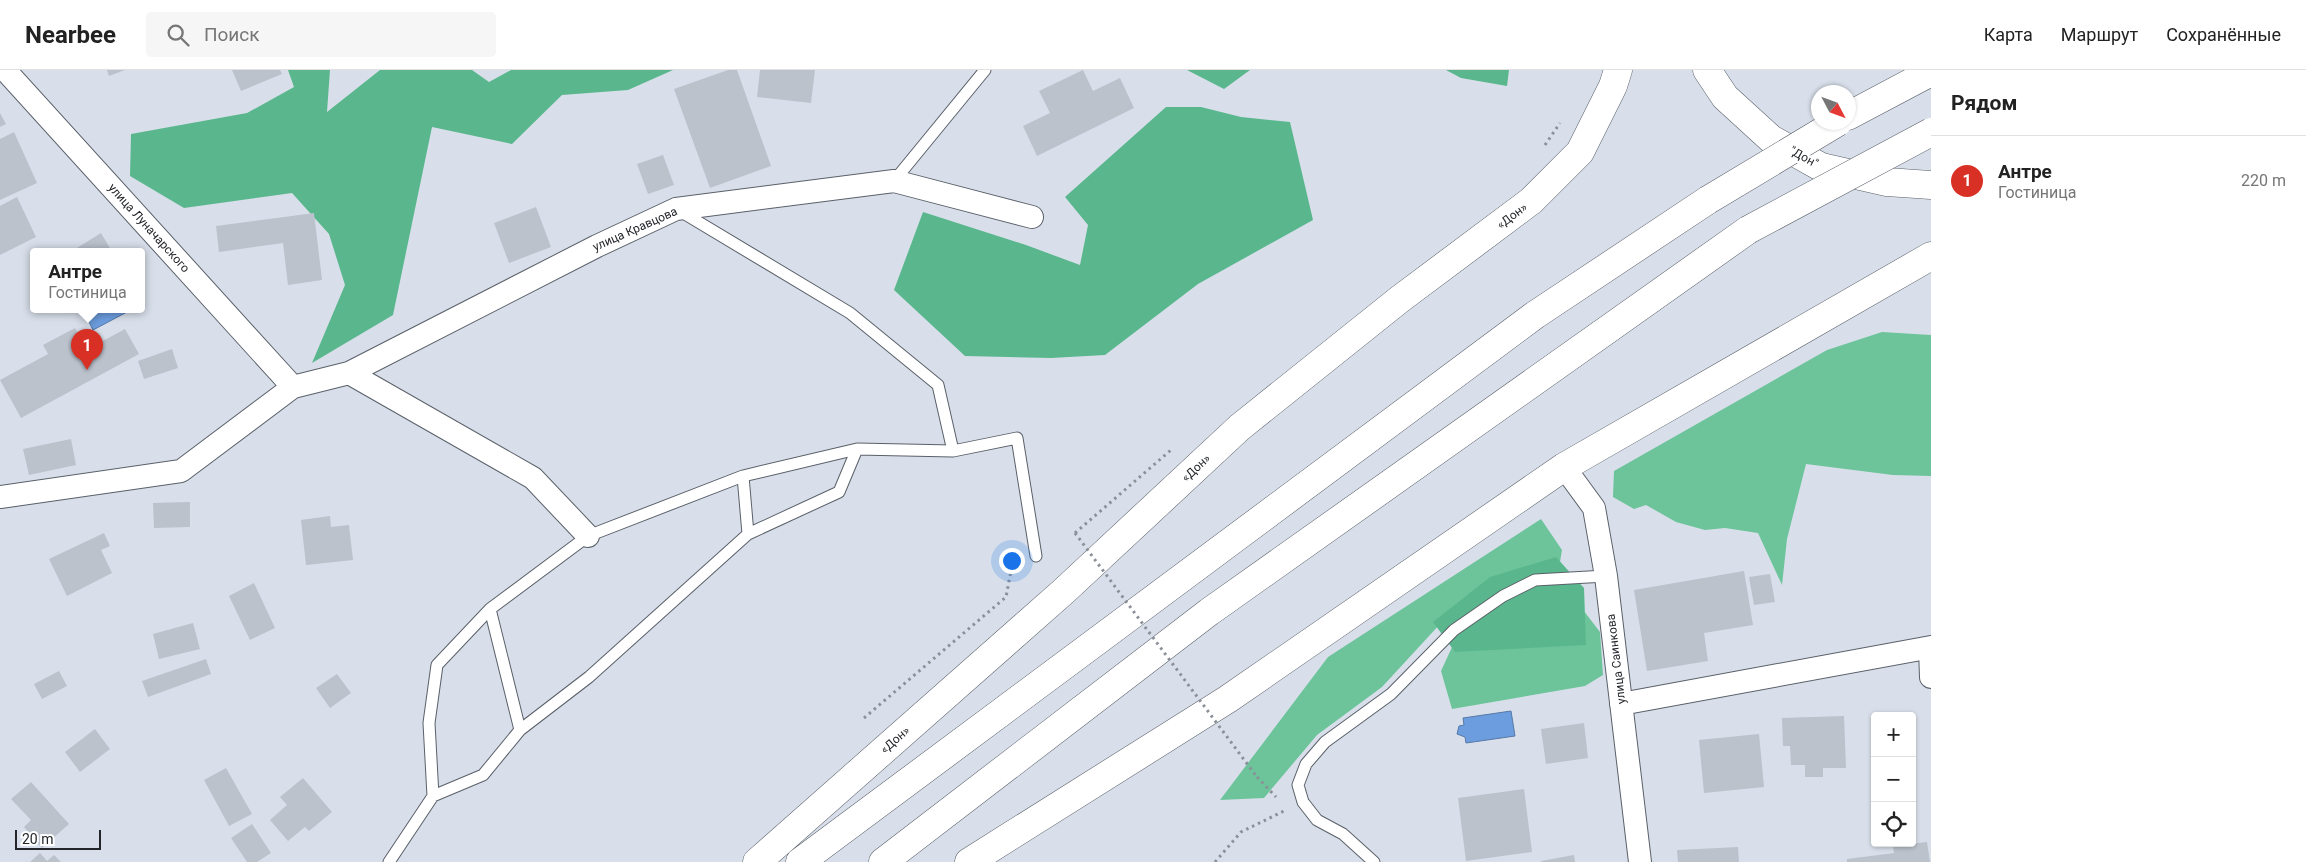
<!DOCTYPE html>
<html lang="ru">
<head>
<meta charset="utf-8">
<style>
	:root { --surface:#fff; --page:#f6f6f6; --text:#222; --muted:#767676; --line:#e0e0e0; --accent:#d93025 }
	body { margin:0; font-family:Roboto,sans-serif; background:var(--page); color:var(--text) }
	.controls { position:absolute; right:15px; bottom:15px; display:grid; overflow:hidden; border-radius:5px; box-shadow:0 1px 4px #0004 }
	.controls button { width:45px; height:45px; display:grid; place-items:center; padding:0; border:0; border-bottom:1px solid var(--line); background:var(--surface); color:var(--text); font:25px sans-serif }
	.compass { position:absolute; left:1811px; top:15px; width:45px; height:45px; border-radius:50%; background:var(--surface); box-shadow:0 1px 4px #0004; rotate:131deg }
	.scale { position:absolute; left:15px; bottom:12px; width:86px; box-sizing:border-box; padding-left:5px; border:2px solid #232529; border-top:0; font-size:14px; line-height:18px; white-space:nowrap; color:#232529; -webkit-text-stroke:4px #fff; paint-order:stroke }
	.you { position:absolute; left:1011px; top:490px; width:18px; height:18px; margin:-12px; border:4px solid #fff; border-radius:50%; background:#1a73e8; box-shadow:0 0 0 8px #1a73e833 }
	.badge { display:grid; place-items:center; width:32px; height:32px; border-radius:50%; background:var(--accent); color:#fff; font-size:16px; font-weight:700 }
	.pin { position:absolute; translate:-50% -41px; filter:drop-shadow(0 1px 2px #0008) }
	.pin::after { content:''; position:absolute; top:26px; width:18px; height:15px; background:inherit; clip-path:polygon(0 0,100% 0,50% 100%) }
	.popup { position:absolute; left:30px; top:178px; width:115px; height:65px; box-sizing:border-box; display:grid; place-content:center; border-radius:5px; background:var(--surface); filter:drop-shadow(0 1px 4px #0005); font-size:16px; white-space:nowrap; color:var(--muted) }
	.popup b { font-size:19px; color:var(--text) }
	.popup::after { content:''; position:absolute; left:50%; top:100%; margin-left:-10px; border:10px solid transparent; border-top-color:var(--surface) }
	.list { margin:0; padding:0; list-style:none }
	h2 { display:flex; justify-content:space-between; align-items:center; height:65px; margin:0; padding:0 20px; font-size:21px }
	h2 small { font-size:16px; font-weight:400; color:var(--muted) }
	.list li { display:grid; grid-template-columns:32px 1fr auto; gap:15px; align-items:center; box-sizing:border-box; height:90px; padding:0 20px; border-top:1px solid var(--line) }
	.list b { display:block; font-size:19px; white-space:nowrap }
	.list p { margin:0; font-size:16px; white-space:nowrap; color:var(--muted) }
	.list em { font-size:16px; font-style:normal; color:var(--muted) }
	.icon { flex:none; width:28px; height:28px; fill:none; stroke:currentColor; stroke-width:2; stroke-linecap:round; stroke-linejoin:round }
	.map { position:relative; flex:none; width:1931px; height:792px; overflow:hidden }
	header { display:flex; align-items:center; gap:30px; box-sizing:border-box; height:70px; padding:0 25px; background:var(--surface); border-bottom:1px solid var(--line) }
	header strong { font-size:24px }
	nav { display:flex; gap:28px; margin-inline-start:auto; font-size:18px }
	.search { width:350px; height:45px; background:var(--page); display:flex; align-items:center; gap:12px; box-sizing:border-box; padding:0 18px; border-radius:5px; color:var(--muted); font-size:19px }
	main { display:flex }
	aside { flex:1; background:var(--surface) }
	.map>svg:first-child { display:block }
</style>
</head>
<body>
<header>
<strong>Nearbee</strong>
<div class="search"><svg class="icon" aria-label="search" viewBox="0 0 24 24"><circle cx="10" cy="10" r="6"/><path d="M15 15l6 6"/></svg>Поиск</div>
<nav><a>Карта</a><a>Маршрут</a><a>Сохранённые</a></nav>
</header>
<main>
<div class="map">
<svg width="1931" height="792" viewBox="0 0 1931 792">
	<rect width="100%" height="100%" fill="#d8dfea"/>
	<!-- green -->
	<path fill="#6dc49b" d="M1882,262L1931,265V406L1893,405L1806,394L1787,469L1782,515L1758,463L1725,458L1705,460L1676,452L1646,435L1634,439L1613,427L1614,401L1827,280Z
		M1541,449L1562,480L1554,528L1580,536L1600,562L1603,605L1585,616L1452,639L1441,601L1453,575L1441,553L1382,617L1317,665L1264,728L1220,730L1328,587Z"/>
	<!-- forest -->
	<path fill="#5ab78d" d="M288,0H330L327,42L380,0H472L489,12L511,0H673L628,20L562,25L512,74L432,57L393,245L312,293L345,215L329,164L292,123L184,138L130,106L131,64L247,43L294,17Z
		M1187,0H1250L1224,19Z
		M1446,0H1509L1507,16L1461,8Z
		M1166,37H1201L1241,47L1290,52L1313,150L1198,214L1105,285L1051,288L965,286L894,220L923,142L1026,175L1080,195L1088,155L1065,127Z
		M1556,487L1584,518L1586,575L1455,582L1433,552L1490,507Z"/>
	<!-- water -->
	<path fill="#6c9dde" stroke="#5679a8" d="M96,239H125L127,242L93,260L85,244Z
		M1511,641L1515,666L1466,673L1465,667L1457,664L1459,656L1464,655L1463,648Z"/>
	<!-- building -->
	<path fill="#bbc2cc" d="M107,0H125L109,6Z
		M232,0H280L282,4L241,21Z
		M728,0H737L771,96L710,118L674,19Z
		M760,0H815L811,33L757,27Z
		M1083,0L1093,21L1120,8L1134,38L1037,86L1023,56L1050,43L1039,21Z
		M0,43L6,54L0,57Z
		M14,62L37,113L0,130V69Z
		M663,85L674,115L648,124L637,94Z
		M17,127L36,167L0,185V136Z
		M536,137L551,177L509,193L494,153Z
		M314,143L322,210L288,215L283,173L219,182L216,156Z
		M101,163L111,180L108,181H72Z
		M75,258L86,280L125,259L139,284L21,348L0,310L48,284L43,275Z
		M172,279L178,298L144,309L138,291Z
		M71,369L76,395L29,405L23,379Z
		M190,432V457L154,458L153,433Z
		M330,446L331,457L349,455L353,490L306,495L301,450Z
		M104,463L110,476L101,480L112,503L67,526L49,489Z
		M1744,501L1753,555L1704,563L1708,591L1647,601L1634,520Z
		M1770,504L1775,532L1754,535L1749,507Z
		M254,513L275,558L250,570L229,526Z
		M193,553L200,579L159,589L153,564Z
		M206,589L211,604L148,627L142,611Z
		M59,601L67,616L42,629L34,614Z
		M337,604L351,623L330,638L316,618Z
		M1844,646L1846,698H1823V707H1805V695H1791L1790,676H1783L1782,648Z
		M1584,653L1588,688L1546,694L1541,659Z
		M95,659L110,679L80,702L65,682Z
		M1759,664L1764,717L1704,723L1699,670Z
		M226,698L252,744L229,756L204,710Z
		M303,708L332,742L309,761L305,757L288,771L270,750L287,735L280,727Z
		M31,712L69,754L42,778L24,757L31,750L11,729Z
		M1524,719L1532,782L1466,791L1458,728Z
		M252,754L271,783L257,792H247L231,768Z
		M1927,772L1930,792H1847V789L1894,783L1893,776Z
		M1738,777L1739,792H1678L1677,780Z
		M40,783L47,791L54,785L61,792H30Z
		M1574,785L1575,792H1541V791Z"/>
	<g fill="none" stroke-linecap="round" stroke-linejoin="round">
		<defs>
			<path id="lane" d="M894,111L985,0
				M680,141L850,243L938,315L953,381
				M743,406L748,464
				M520,660L490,539L588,466L743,406L857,379L953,381L1017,368L1036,486
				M433,726L429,653L437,595L490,539
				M389,792L433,726L483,705L520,660L589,607L748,464L839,422L857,379
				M1374,792L1343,764L1317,750L1303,732L1298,715L1306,694L1325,672L1391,624L1454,560L1503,526L1535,510L1606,506"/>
			<path id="street" d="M5,0L293,317
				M349,303L533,408L588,466
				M1564,397L1594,438L1606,506L1640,792
				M0,427L181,401L293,317L349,303L597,176L676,139L894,111L1032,147
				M1930,578L1931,607
				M1621,634L1931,577"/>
			<path id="highway" d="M1707,0L1725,27L1771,69L1821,97L1887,112L1931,115
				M1848,46L1931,2
				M757,792L1064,521L1240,357L1400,229L1531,131L1580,82L1613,16L1618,0
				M800,792L1535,245L1708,130
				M883,792L1209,542L1748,160
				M969,792L1228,629L1564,397L1931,186"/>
		</defs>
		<!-- lane casing -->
		<use href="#lane" stroke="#5a6069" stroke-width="13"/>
		<!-- street casing -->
		<use href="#street" stroke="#5a6069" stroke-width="24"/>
		<!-- highway casing -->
		<use href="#highway" stroke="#5a6069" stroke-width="29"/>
		<!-- path -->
		<path stroke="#8b9098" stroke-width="3" stroke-dasharray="2.5 4" stroke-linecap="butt" d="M1545,75L1560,53
			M1075,463L1171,380
			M864,648L1006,527L1014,485
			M1257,707L1276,727
			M1215,792L1241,762L1286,740"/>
		<!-- lane -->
		<use href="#lane" stroke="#fff" stroke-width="11"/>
		<!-- street -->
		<use href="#street" stroke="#fff" stroke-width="22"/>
		<!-- highway -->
		<use href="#highway" stroke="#fff" stroke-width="28"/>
		<defs>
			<path id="highway-bridge" d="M1708,130L1838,52
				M1748,160L1931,62"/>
		</defs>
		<!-- highway-bridge casing -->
		<use href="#highway-bridge" stroke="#5a6069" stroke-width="29" stroke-linecap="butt"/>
		<!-- path-bridge -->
		<path stroke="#8b9098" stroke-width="3" stroke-dasharray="2.5 4" stroke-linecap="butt" d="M1075,463L1257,707"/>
		<!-- highway-bridge -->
		<use href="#highway-bridge" stroke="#fff" stroke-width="28"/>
	</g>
	<g text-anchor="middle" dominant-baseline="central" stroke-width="4.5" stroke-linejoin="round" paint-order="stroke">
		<!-- street labels -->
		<g font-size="12" fill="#232529" stroke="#fff">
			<text transform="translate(1804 87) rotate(29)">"Дон"</text>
			<text transform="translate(1512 146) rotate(-37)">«Дон»</text>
			<text transform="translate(149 158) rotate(48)">улица Луначарского</text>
			<text transform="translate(635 159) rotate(-24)">улица Кравцова</text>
			<text transform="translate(1196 398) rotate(-43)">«Дон»</text>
			<text transform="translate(1616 589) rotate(-97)">улица Саинкова</text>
			<text transform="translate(895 670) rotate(-41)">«Дон»</text>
		</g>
	</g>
</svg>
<div class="controls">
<button>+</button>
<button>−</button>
<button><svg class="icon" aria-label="locate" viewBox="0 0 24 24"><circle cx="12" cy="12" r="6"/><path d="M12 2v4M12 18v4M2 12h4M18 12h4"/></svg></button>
</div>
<svg class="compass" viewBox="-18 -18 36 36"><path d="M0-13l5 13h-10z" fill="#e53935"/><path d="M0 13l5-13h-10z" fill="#767676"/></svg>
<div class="scale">20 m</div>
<div class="you"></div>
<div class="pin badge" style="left:87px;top:300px">1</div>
<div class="popup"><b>Антре</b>Гостиница</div>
</div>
<aside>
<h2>Рядом<small></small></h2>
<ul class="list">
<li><span class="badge">1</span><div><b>Антре</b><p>Гостиница</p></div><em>220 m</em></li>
</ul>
</aside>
</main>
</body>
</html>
